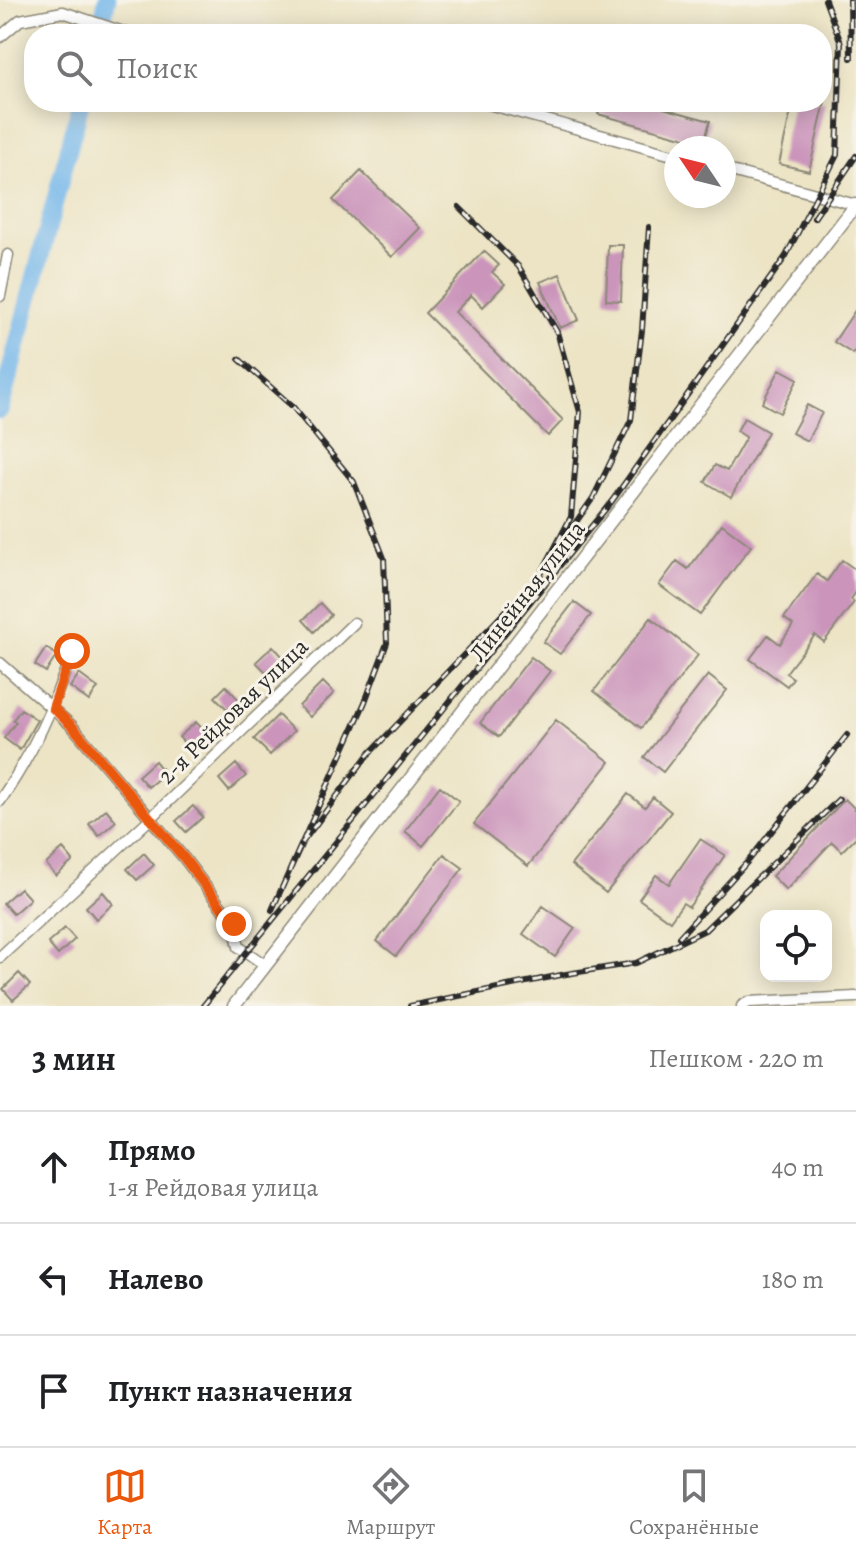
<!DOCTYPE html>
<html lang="ru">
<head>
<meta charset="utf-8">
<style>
	:root { --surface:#fff; --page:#f2f2f2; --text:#202124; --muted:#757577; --line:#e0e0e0; --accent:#ea580c }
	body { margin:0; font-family:Alegreya,serif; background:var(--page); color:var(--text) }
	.controls { position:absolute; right:24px; bottom:24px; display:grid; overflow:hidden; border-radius:16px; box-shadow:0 4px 20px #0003 }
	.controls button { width:72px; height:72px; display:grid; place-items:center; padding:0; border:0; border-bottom:2px solid var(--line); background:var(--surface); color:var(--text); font:40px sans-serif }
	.compass { position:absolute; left:664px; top:136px; width:72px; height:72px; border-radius:50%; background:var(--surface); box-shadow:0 4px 20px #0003; rotate:305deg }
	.stop { position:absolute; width:24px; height:24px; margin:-18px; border:6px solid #ea580c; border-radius:50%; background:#fff }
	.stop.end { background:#ea580c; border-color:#fff; box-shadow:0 2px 8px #0008 }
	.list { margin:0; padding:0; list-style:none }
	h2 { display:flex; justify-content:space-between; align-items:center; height:104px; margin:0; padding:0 32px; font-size:34px }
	h2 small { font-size:26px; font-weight:400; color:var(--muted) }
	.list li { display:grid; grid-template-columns:52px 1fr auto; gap:24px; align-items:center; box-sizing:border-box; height:112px; padding:0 32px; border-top:2px solid var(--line) }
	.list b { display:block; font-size:30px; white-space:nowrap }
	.list p { margin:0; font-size:26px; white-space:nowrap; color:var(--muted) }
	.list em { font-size:26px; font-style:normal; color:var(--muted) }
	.icon { flex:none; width:44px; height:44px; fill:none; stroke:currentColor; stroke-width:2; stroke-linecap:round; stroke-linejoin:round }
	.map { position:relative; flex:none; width:856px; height:1006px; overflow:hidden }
	.search { position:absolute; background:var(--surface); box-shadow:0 4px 20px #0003; left:24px; right:24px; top:24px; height:88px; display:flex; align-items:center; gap:20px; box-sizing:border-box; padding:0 28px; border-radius:32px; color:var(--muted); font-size:30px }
	.sheet { height:440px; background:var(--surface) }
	nav { display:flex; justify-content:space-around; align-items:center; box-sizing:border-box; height:112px; border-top:2px solid var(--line); background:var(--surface); font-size:22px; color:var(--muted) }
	nav a { display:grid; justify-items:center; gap:4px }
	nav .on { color:var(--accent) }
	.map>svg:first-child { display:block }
</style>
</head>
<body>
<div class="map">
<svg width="856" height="1006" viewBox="0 0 856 1006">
	<rect width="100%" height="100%" fill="#f7f3e8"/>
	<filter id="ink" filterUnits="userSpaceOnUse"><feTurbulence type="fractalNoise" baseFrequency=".0125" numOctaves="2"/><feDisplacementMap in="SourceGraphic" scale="16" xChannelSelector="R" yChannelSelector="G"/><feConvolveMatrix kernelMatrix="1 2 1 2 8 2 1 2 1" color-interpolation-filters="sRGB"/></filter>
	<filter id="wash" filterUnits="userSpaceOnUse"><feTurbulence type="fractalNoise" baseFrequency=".006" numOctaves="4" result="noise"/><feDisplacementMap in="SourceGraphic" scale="32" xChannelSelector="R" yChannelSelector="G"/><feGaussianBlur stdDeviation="1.8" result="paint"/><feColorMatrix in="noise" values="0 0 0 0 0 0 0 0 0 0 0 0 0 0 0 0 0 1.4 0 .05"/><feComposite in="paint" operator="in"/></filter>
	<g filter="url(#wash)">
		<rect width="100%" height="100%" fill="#ece4c5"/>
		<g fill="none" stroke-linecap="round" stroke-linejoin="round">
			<!-- river -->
			<path stroke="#76b8eb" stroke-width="18" d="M99,34L107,0
				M0,410L81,102"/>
		</g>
		<g id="blocks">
			<!-- building -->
			<path fill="#cb94bb" d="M602,102H641L710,121L704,143L598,114Z
				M793,102H825L809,171L779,164Z
				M361,171L420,228L392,257L333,200Z
				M608,245H623L621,301L606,300Z
				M484,251L499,265L492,272L505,284L483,307L471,295L455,312L563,420L548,436L425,313Z
				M560,274L579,320L560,328L540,282Z
				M856,309V349L853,354L834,342Z
				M780,369L798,379L780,413L762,403Z
				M807,405L822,413L807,441L792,433Z
				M744,418L768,432L731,497L705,482L715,465L727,471L746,437L737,431Z
				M722,524L751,546L700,615L659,585L677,561L688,569Z
				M842,560L856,570V592L851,599L854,602L824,642L815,635L786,673L793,678L787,686L750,659L768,635L780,644L793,625L784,618L817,574L827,581Z
				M574,602L591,615L560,654L543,642Z
				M320,603L331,615L314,632L303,620Z
				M651,618L698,655L641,728L594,691Z
				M273,646L283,657L267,673L256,662Z
				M46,648L57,655L46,672L35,665Z
				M531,657L550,671L499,737L480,723Z
				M79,674L98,688L89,701L70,687Z
				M708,675L727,690L663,772L644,757Z
				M323,682L334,693L310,717L299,706Z
				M226,686L242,703L231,713L215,697Z
				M21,709L37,720L20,750L4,738L16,722L13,720Z
				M278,715L294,731L270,755L254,739Z
				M556,720L610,762L528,866L474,824Z
				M196,722L206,733L189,748L179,737Z
				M155,761L165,773L148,787L138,776Z
				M236,764L246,776L229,791L219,779Z
				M440,786L459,801L423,846L405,831Z
				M628,794L645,807L653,797L671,812L606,893L571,865Z
				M845,799L856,810V837L842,851L832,842L786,890L772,876Z
				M193,806L203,817L186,832L176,821Z
				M106,809L116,821L99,836L89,824Z
				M700,839L725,855L689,907L683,903L670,921L639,899L656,875L669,884Z
				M63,849L73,861L56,876L46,864Z
				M144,853L154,865L137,880L127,869Z
				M444,854L463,868L396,956L377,941Z
				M20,888L30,899L13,914L3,903Z
				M103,892L113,904L96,919L86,907Z
				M543,906L575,928L555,957L523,934Z
				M65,928L75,939L58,955L48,943Z
				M19,973L30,985L13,1000L3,989Z"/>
		</g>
	</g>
	<g filter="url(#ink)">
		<use href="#blocks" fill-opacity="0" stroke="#8c8878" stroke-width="2"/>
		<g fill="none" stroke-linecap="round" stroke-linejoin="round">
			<defs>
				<path id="minor" d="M0,37L20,20L63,12L129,34
					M481,102L676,156
					M724,169L856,205
					M0,296L8,255
					M0,663L72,726L184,858L234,924L239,947L265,965
					M0,801C34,751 53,709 72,651
					M0,957L150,819L354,623
					M742,1006L749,1002L856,997"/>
				<path id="tertiary" d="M234,1006L856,205"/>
			</defs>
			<!-- minor casing -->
			<use href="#minor" stroke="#8c8878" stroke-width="13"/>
			<!-- tertiary casing -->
			<use href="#tertiary" stroke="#8c8878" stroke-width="15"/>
			<!-- minor -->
			<use href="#minor" stroke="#fff" stroke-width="10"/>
			<!-- tertiary -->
			<use href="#tertiary" stroke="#fff" stroke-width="12"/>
			<defs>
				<path id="rail" d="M850,0L851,58
					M814,218L856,156
					M239,359L293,407L354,482L384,558L387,643L365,702L272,910
					M571,529L593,498L631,420L642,330L649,227
					M302,843L367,756L541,574L571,517L580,412L557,332L519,267L459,207
					M679,937L750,859L847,735
					M203,1006L612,501L786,256L837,155L841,43L825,0
					M410,1006L566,974L636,963L705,930L839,799"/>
			</defs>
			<!-- rail casing -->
			<use href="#rail" stroke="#2b2b2b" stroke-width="6"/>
			<!-- rail -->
			<use href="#rail" stroke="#f7f3e8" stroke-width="3" stroke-dasharray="9" stroke-linecap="butt"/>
		</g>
	</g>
	<g fill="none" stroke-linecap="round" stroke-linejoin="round" filter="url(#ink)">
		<!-- route -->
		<path stroke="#ea580c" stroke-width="10" d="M72,651L53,708L72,726L184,858L234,924"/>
	</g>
	<g text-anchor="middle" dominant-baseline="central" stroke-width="6" stroke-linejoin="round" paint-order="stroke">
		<!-- street labels -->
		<g font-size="24" fill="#2b2b2b" stroke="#f7f3e8">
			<text transform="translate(527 591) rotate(-52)">Линейная улица</text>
			<text transform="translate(233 711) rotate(-44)">2-я Рейдовая улица</text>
		</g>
	</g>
</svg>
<div class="controls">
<button><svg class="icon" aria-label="locate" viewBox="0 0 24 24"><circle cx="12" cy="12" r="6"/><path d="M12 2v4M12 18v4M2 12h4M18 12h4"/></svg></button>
</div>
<svg class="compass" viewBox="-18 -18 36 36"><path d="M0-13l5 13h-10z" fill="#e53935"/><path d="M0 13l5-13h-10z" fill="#757577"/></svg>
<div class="stop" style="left:72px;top:651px"></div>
<div class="stop end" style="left:234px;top:924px"></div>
<div class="search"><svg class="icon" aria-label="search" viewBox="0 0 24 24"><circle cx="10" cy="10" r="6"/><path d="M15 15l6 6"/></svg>Поиск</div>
</div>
<section class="sheet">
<h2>3 мин<small>Пешком · 220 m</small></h2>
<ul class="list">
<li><svg class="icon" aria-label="ahead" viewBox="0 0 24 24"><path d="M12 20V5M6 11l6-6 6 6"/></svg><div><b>Прямо</b><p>1-я Рейдовая улица</p></div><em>40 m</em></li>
<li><svg class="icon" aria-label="left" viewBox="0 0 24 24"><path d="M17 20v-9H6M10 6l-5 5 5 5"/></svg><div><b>Налево</b></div><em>180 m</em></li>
<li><svg class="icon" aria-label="arrive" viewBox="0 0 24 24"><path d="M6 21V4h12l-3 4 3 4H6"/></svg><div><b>Пункт назначения</b></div></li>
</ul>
</section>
<nav>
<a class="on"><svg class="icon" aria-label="map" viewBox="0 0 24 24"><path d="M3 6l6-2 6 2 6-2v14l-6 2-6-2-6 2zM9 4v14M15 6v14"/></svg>Карта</a>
<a><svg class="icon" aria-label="directions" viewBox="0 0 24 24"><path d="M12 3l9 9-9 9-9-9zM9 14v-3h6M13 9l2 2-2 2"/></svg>Маршрут</a>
<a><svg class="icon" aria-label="saved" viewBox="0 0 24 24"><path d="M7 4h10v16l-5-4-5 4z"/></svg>Сохранённые</a>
</nav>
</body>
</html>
